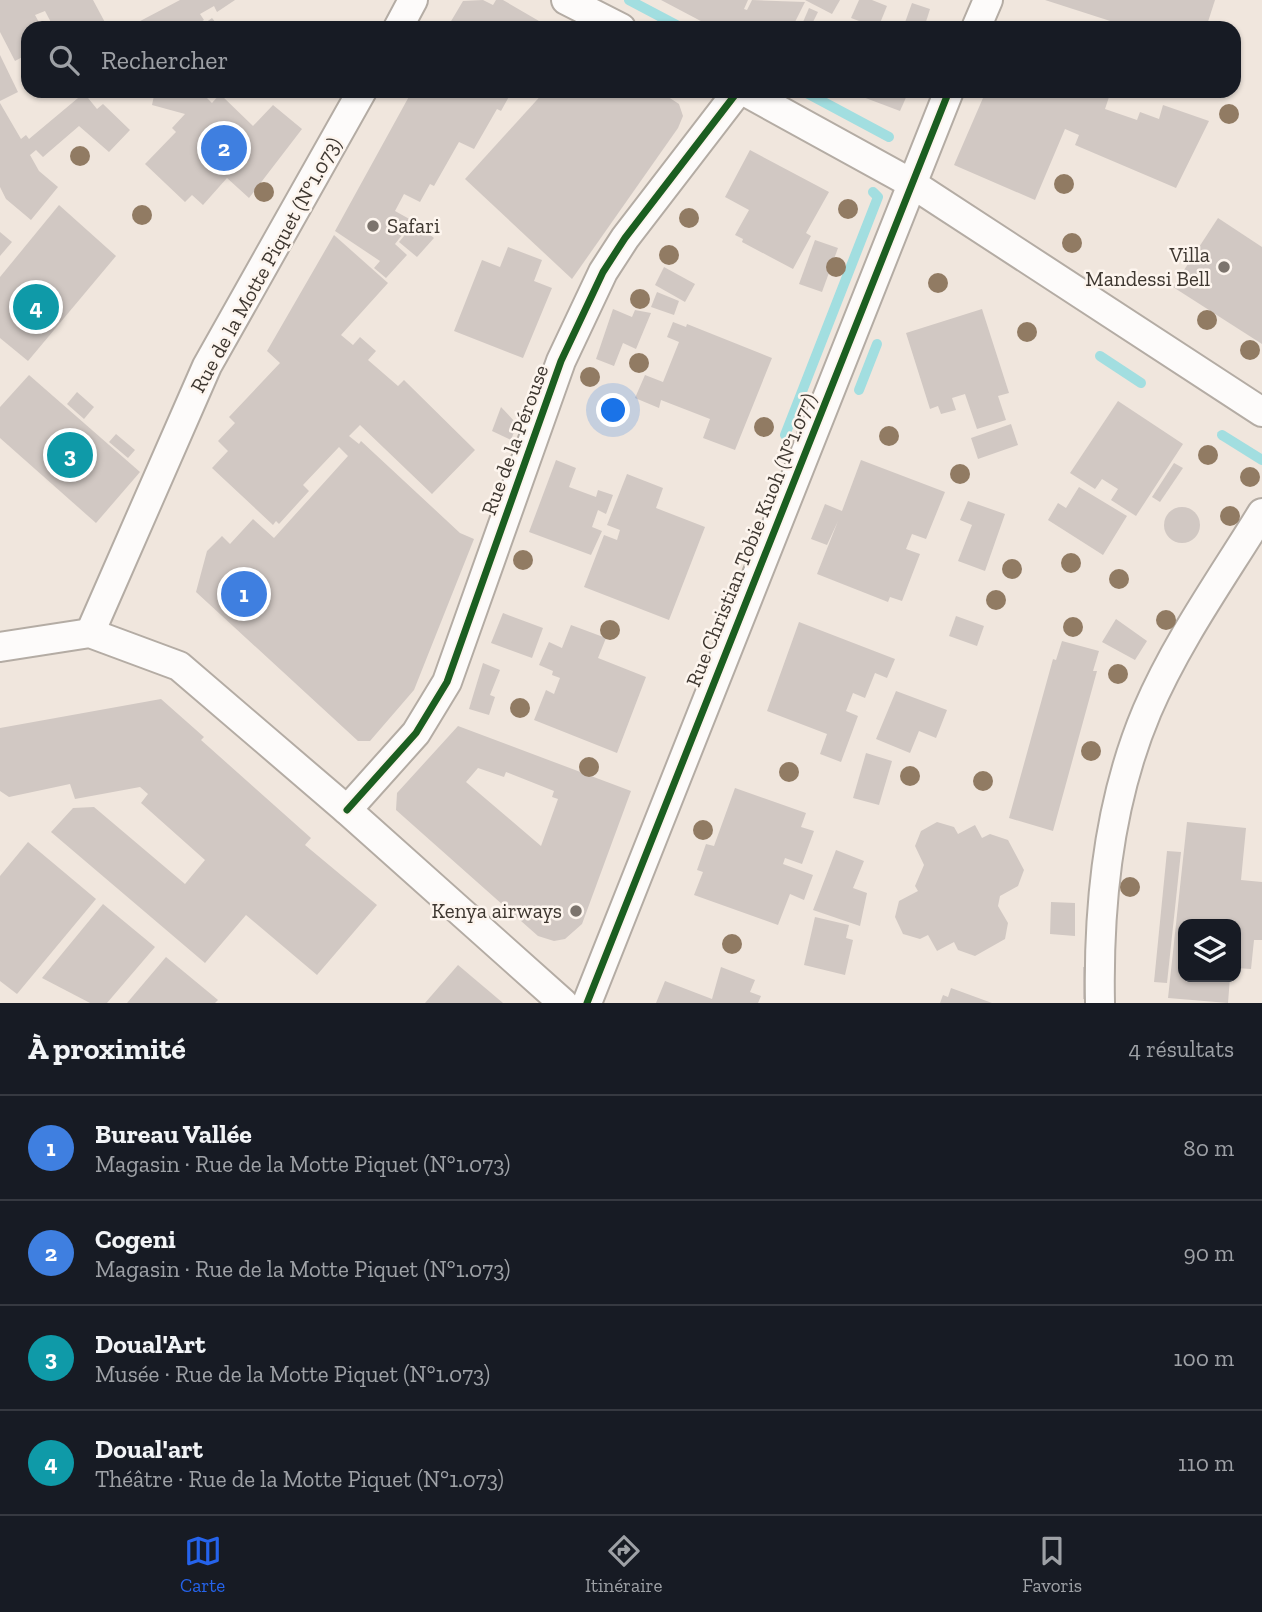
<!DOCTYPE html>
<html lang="fr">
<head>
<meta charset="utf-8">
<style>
  :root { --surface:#171b24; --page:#242831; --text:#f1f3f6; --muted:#9ea1a6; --line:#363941; --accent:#2563eb }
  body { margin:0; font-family:"Zilla Slab",serif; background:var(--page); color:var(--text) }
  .controls { position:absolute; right:21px; bottom:21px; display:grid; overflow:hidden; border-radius:14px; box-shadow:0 2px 5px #0004 }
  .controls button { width:63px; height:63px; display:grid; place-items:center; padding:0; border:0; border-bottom:2px solid var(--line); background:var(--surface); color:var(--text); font:35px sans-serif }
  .you { position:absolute; left:614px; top:411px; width:24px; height:24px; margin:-18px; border:5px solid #fff; border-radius:50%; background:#1a73e8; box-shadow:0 0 0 10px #1a73e833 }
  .badge { display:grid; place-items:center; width:46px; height:46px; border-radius:50%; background:var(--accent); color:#fff; font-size:23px; font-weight:700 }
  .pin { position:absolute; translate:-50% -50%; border:4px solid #fff; box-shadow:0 2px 7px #0006 }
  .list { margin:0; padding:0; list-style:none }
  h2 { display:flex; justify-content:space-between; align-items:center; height:91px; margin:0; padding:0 28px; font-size:30px }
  h2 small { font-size:23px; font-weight:400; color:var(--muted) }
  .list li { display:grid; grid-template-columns:46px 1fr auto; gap:21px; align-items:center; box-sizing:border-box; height:105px; padding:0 28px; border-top:2px solid var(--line) }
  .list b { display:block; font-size:26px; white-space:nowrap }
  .list p { margin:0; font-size:23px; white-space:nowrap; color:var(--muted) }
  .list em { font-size:23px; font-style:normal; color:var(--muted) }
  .icon { flex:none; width:38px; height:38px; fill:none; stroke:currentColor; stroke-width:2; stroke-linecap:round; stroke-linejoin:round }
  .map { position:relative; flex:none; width:1262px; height:1003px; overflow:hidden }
  .search { position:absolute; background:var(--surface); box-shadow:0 2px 5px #0004; left:21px; right:21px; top:21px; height:77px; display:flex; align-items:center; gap:18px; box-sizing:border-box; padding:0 24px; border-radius:21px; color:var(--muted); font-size:26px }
  .sheet { height:511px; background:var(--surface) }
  nav { display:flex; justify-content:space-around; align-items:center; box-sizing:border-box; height:98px; border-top:2px solid var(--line); background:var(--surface); font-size:19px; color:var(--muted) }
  nav a { display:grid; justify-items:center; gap:4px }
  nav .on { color:var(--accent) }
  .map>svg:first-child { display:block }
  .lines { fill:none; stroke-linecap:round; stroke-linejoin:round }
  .stream { stroke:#a2dee0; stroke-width:10 }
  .building { fill:#d1c8c3; fill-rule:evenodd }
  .minor-casing { stroke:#b4aca4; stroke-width:32 }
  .minor { stroke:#fdfbfa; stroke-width:28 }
  .cycleway-casing { stroke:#fdf5ee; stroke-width:11 }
  .cycleway { stroke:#1b5e20; stroke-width:7 }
  .tree { fill:#917b63 }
  .poi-dot { fill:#7c746d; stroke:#fdf5ee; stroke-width:2.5 }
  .labels { text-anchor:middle; stroke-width:5; stroke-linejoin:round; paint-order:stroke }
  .poi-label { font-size:21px; fill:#3e3730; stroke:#fdf5ee; text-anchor:end }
  .street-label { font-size:21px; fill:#3e3730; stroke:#fdf5ee }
</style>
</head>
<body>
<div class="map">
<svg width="1262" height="1003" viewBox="0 0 1262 1003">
  <rect width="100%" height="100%" fill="#f0e6dd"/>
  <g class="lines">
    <g class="stream">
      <polyline points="629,0 682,28"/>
      <polyline points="803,91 889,137"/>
      <polyline points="1100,356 1141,383"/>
      <polyline points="859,390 877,344"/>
      <polyline points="785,435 878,197 873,192"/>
      <polyline points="1222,435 1262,460"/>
    </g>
  </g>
  <g class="building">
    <polygon points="0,0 93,0 108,28 72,28 69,23 54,28 45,11 35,15 42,28 28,28 28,54 15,61 0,32"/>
    <polygon points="180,0 235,0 217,12 214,6 200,14 204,20 192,28 127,28"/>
    <polygon points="483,0 493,5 496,0 503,0 551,28 535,28 522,21 533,28 447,28 463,1"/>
    <polygon points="661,0 748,0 744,9 747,10 752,0 805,2 792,28 714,28"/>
    <polygon points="805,0 840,0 832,14"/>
    <polygon points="859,0 872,0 887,6 878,28 851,18"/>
    <polygon points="1045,0 1215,0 1206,28 1132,28"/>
    <polygon points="912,3 930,9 924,28 903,28"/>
    <polygon points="809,8 818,12 811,26 803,22"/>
    <polygon points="212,18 220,28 202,28 201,26"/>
    <polygon points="0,55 18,92 0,101"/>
    <polygon points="155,91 200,91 212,103 220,94 253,126 273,105 302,129 249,198 227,178 203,205 192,195 185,202 145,164 176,132 172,128 185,114 152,105"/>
    <polygon points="412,91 512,91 501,111 497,109 474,149 459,142 434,186 430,184 420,202 404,194 395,211 413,221 395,244 407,255 386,278 374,268 380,261 335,231"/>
    <polygon points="545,91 659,91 679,104 683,116 678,128 572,279 465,179"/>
    <polygon points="847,91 903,91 908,93 900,111"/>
    <polygon points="986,91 1075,91 1089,96 1091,91 1111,91 1105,109 1137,120 1140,112 1159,119 1163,105 1209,121 1176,188 1075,145 1079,135 1065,129 1035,200 954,165"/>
    <polygon points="84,93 97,109 103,104 130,130 109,152 79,126 43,157 36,150 30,155 39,171 58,187 31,220 6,199 0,187 0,103 21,139 26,135 29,139"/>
    <polygon points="750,150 829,192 806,233 811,236 793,269 742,242 743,239 735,235 749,210 725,197"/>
    <polygon points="59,205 116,256 28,361 0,338 0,277"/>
    <polygon points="1218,218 1262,247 1262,344 1173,287"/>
    <polygon points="415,223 434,238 417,257 399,242"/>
    <polygon points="0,232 12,242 0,256"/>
    <polygon points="334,235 388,283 341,335 353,345 360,337 376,351 368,360 398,386 404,380 475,450 432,494 360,425 349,436 359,444 361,441 460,533 474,539 414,690 370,741 358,741 196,592 207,551 222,536 230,544 253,519 274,538 348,456 339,447 303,485 309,491 279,524 276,521 273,525 212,468 228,451 218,441 235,423 229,417 280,363 267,351"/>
    <polygon points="815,240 838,248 822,292 799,284"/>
    <polygon points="508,247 542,260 534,281 552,288 523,358 454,331 482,260 500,267"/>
    <polygon points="664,267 695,284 685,302 655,285"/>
    <polygon points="657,292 679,301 674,315 651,307"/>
    <polygon points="613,309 632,317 635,310 651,313 636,349 623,343 614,366 596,359"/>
    <polygon points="982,309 1009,393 998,396 1006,420 977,429 965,394 952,398 956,410 941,414 938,406 930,409 906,333"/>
    <polygon points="673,322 686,327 687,324 772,358 735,450 703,438 710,419 661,400 659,408 635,398 645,375 663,382 679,342 667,337"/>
    <polygon points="29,375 140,472 96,523 0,438 0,407"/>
    <polygon points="77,392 94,407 84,419 67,404"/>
    <polygon points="1118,401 1183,444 1136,516 1111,500 1118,489 1102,479 1095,489 1070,473"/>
    <polygon points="501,407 517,424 511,440 492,431"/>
    <polygon points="1011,424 1018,445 978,459 971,438"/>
    <polygon points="116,434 135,450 128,458 109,442"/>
    <polygon points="556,460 576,468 569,487 596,497 598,490 613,495 606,514 598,510 592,527 602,531 591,555 529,532"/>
    <polygon points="861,460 945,492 926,539 912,534 906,549 920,554 902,601 890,597 888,602 817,574 838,521 827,545 811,539 825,504 842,511"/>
    <polygon points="1174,463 1183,468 1160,502 1152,497"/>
    <polygon points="627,474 663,488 656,508 705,527 669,620 584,587 604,535 617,540 620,530 607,525"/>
    <polygon points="1079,487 1127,516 1103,555 1048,520 1058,503 1066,508"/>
    <polygon points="968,501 1005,514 985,571 958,561 972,525 960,520"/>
    <circle cx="1182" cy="525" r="18"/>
    <polygon points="503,613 543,628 532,658 491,643"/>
    <polygon points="956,616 984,626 977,646 949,636"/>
    <polygon points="1116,619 1147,641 1135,660 1102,642"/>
    <polygon points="799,622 895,659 887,678 875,673 865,698 853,693 846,711 858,716 841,762 820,754 827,734 767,711"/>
    <polygon points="571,625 606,638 598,658 646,677 617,753 534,720 546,690 554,694 560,678 552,675 553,671 539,665 549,642 562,648"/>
    <polygon points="1062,641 1099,651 1093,671 1097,671 1053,831 1009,818 1053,659 1056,660"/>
    <polygon points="483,663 500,670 490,695 495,697 489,715 469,709"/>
    <polygon points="896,691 947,710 936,738 919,731 910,753 876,739"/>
    <polygon points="161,699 204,737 201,740 311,838 305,845 377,905 317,975 246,915 205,963 51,832 73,808 94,807 185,884 205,860 141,803 148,794 140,787 75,799 70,784 9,797 0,791 0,728"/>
    <path d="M458,726l173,65 -49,133 -17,15 -11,2 -16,-5 -142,-126 1,-17zM478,768l26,9 2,-5 48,19 -2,6 6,2 -17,47 -75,-64z"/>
    <polygon points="866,753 892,761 879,805 853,798"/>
    <polygon points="735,788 806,813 801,827 814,831 802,864 785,858 783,864 813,875 804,900 790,894 778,925 694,895 703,872 697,870 706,844 714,846"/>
    <polygon points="937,822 954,827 958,834 975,825 982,838 990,834 1008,840 1024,870 1018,886 1000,896 998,906 1008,923 1005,939 975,956 958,950 954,942 937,951 928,935 920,939 903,934 895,917 899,901 918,891 915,886 924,865 915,846 921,831"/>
    <polygon points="1187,822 1246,828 1241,880 1262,882 1262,940 1254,940 1251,969 1236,968 1236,924 1183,924 1183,977 1230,977 1228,1003 1168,998"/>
    <polygon points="28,842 96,899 17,994 0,981 0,876"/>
    <polygon points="836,850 864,861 853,888 867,893 860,926 813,910"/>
    <polygon points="1167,851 1181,852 1167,983 1154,982"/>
    <polygon points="1051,902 1075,903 1075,936 1050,934"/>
    <polygon points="103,904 155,947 107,1003 90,1003 42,978"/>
    <polygon points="815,917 849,925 846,938 853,940 845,975 804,965"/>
    <polygon points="166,957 218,1000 215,1003 127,1003"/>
    <polygon points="458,965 503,1003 425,1003"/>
    <polygon points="721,967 755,980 750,992 761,996 758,1003 656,1003 665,981 712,999"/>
    <polygon points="1083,967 1096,967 1096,1000 1083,999"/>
    <polygon points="951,988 992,1003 940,1003 943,995 948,997"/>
  </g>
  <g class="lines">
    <g class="minor-casing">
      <g id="minor">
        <polyline points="566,0 621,28"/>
        <polyline points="398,28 413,0"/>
        <polyline points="976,28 988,0"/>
        <polyline points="744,91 911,183 1262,412"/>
        <polyline points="90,633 207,366 362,91"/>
        <polyline points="0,647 90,633 179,666 347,810 563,1003"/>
        <polyline points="347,810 416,733 447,682 561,361 603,272 625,238 738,91"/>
        <polyline points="587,1003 949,91"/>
        <path d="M1100,1003c-2,-99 8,-200 47,-292 30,-70 75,-133 115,-198"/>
      </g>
    </g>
    <use href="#minor" class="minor"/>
    <g class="cycleway-casing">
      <g id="cycleway">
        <polyline points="347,810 416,733 447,682 561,361 603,272 625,238 738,91"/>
        <polyline points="587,1003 949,91"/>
      </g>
    </g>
    <use href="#cycleway" class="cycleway"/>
  </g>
  <g class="tree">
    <circle cx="1229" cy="114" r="10"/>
    <circle cx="80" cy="156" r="10"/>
    <circle cx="1064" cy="184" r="10"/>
    <circle cx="264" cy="192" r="10"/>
    <circle cx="848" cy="209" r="10"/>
    <circle cx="142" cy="215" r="10"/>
    <circle cx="689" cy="218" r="10"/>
    <circle cx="1072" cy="243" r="10"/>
    <circle cx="669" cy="255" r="10"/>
    <circle cx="836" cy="267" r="10"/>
    <circle cx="938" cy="283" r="10"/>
    <circle cx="640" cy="299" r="10"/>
    <circle cx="1207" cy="320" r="10"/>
    <circle cx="1027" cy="332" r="10"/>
    <circle cx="1250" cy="350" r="10"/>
    <circle cx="639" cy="363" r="10"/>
    <circle cx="590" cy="377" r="10"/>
    <circle cx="764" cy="427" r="10"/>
    <circle cx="889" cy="436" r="10"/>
    <circle cx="1208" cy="455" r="10"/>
    <circle cx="960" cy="474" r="10"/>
    <circle cx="1250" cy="477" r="10"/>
    <circle cx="1230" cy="516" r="10"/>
    <circle cx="523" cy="560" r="10"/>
    <circle cx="1071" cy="563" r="10"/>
    <circle cx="1012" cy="569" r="10"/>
    <circle cx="1119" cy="579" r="10"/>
    <circle cx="996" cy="600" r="10"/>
    <circle cx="1166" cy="620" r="10"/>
    <circle cx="1073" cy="627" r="10"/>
    <circle cx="610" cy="630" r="10"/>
    <circle cx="1118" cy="674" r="10"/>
    <circle cx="520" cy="708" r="10"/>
    <circle cx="1091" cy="751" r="10"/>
    <circle cx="589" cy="767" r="10"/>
    <circle cx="789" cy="772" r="10"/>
    <circle cx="910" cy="776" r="10"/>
    <circle cx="983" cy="781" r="10"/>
    <circle cx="703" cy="830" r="10"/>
    <circle cx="1130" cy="887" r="10"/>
    <circle cx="732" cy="944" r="10"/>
  </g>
  <g class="poi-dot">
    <circle cx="373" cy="226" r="7"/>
    <circle cx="1224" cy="267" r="7"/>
    <circle cx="576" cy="911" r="7"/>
  </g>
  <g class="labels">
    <g class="poi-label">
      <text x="387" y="233" text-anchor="start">Safari</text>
      <text x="1210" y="262">Villa<tspan x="1210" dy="24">Mandessi Bell</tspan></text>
      <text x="562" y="918">Kenya airways</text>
    </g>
    <g class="street-label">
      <text transform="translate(266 265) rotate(-61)" y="7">Rue de la Motte Piquet (N°1.073)</text>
      <text transform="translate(515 440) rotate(-70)" y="7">Rue de la Pérouse</text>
      <text transform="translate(751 540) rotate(-68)" y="7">Rue Christian Tobie Kuoh (N°1.077)</text>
    </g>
  </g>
</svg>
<div class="controls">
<button><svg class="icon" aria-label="layers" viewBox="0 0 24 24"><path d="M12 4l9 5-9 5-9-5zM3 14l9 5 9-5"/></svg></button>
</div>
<div class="you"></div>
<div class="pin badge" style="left:244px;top:594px;background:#3f7fe0">1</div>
<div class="pin badge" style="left:224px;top:148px;background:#3f7fe0">2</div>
<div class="pin badge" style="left:70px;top:455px;background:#0f9aa8">3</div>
<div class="pin badge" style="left:36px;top:307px;background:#0f9aa8">4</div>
<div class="search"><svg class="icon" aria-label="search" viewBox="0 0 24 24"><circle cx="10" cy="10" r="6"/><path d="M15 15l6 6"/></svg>Rechercher</div>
</div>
<section class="sheet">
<h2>À proximité<small>4 résultats</small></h2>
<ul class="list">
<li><span class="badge" style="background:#3f7fe0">1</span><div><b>Bureau Vallée</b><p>Magasin · Rue de la Motte Piquet (N°1.073)</p></div><em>80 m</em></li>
<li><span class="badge" style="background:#3f7fe0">2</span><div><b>Cogeni</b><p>Magasin · Rue de la Motte Piquet (N°1.073)</p></div><em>90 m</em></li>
<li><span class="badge" style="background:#0f9aa8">3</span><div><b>Doual'Art</b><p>Musée · Rue de la Motte Piquet (N°1.073)</p></div><em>100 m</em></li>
<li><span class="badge" style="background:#0f9aa8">4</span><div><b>Doual'art</b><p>Théâtre · Rue de la Motte Piquet (N°1.073)</p></div><em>110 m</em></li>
</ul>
</section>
<nav>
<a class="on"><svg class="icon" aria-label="map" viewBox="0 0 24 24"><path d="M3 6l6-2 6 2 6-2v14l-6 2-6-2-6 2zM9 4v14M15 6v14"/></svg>Carte</a>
<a><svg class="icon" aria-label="directions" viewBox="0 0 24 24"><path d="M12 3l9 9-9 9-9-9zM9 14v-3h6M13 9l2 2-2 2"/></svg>Itinéraire</a>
<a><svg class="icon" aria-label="saved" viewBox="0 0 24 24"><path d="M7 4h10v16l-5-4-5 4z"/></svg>Favoris</a>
</nav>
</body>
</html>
